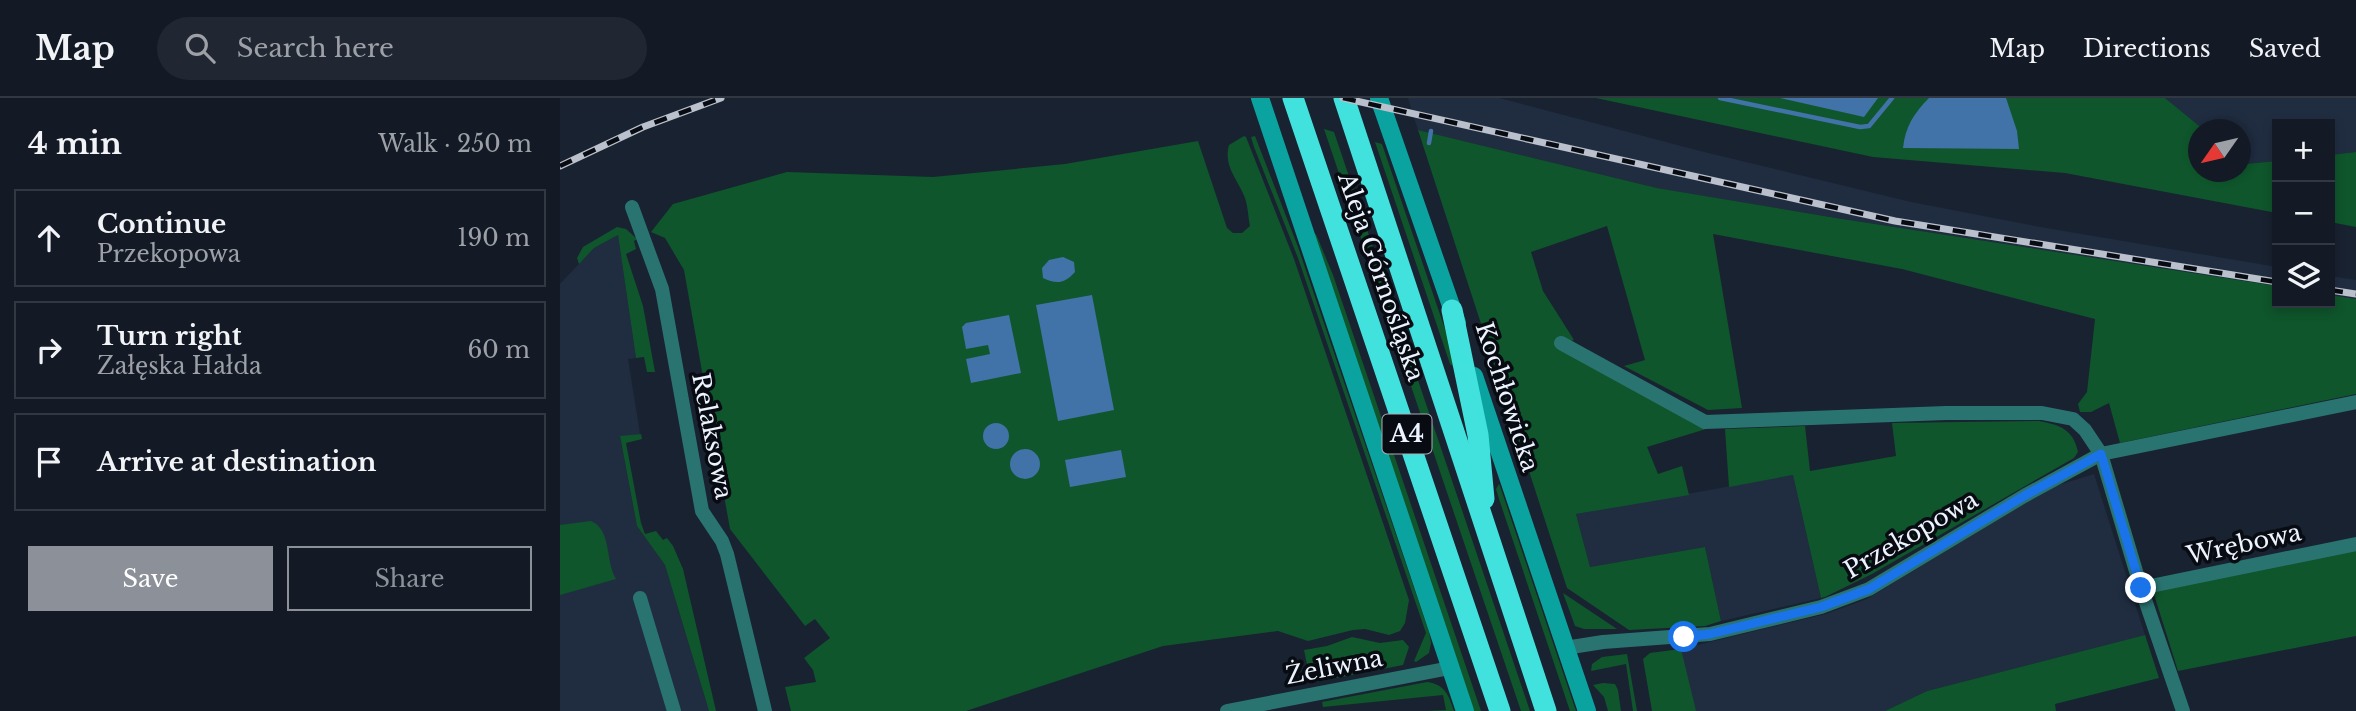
<!DOCTYPE html>
<html lang="en">
<head>
<meta charset="utf-8">
<style>
  :root { --surface:#131a25; --page:#202732; --text:#f1f3f6; --muted:#9da1a7; --line:#323842; --accent:#8c9099 }
  body { margin:0; font-family:"Libre Baskerville",serif; background:var(--page); color:var(--text) }
  .controls { position:absolute; right:21px; top:21px; display:grid; overflow:hidden; border-radius:0px; box-shadow:0 4px 10px #0003 }
  .controls button { width:63px; height:63px; display:grid; place-items:center; padding:0; border:0; border-bottom:2px solid var(--line); background:var(--surface); color:var(--text); font:35px sans-serif }
  .compass { position:absolute; left:1628px; top:21px; width:63px; height:63px; border-radius:50%; background:var(--surface); box-shadow:0 4px 10px #0003; rotate:236deg }
  .stop { position:absolute; width:21px; height:21px; margin:-16px; border:5px solid #1a73e8; border-radius:50%; background:#fff }
  .stop.end { background:#1a73e8; border-color:#fff; box-shadow:0 2px 7px #0008 }
  .list { margin:0; padding:0; list-style:none }
  h2 { display:flex; justify-content:space-between; align-items:center; height:91px; margin:0; padding:0 28px; font-size:30px }
  h2 small { font-size:23px; font-weight:400; color:var(--muted) }
  .list li { display:grid; grid-template-columns:46px 1fr auto; gap:21px; align-items:center; box-sizing:border-box; height:98px; margin:0 14px 14px; padding:0 14px; border:2px solid var(--line); border-radius:0px }
  .list b { display:block; font-size:26px; white-space:nowrap }
  .list p { margin:0; font-size:23px; white-space:nowrap; color:var(--muted) }
  .list em { font-size:23px; font-style:normal; color:var(--muted) }
  .actions { display:flex; gap:14px; padding:21px 28px }
  .actions a { flex:1; padding:16px 0; border:2px solid var(--accent); border-radius:0px; text-align:center; font-size:24px; color:var(--accent) }
  .actions .main { background:var(--accent); color:#fff }
  .icon { flex:none; width:38px; height:38px; fill:none; stroke:currentColor; stroke-width:2; stroke-linecap:round; stroke-linejoin:round }
  .map { position:relative; flex:none; width:1796px; height:613px; overflow:hidden }
  header { display:flex; align-items:center; gap:42px; box-sizing:border-box; height:98px; padding:0 35px; background:var(--surface); border-bottom:2px solid var(--line) }
  header strong { font-size:33px }
  nav { display:flex; gap:38px; margin-inline-start:auto; font-size:24px }
  .search { width:490px; height:63px; background:var(--page); display:flex; align-items:center; gap:18px; box-sizing:border-box; padding:0 24px; border-radius:38px; color:var(--muted); font-size:26px }
  main { display:flex }
  aside { flex:1; background:var(--surface) }
  .map>svg:first-child { display:block }
  .built { fill:#202d41 }
  .green { fill:#0f562c }
  .water { fill:#4172a8 }
  .lines { fill:none; stroke-linecap:round; stroke-linejoin:round }
  .stream { stroke:#4172a8; stroke-width:4.5 }
  .street { stroke:#297471; stroke-width:14 }
  .secondary { stroke:#0aa39f; stroke-width:18 }
  .highway { stroke:#41e2dd; stroke-width:21 }
  .rail-casing { stroke:#bac0cc; stroke-width:7 }
  .rail { stroke:#080c12; stroke-width:4.5; stroke-dasharray:13; stroke-linecap:butt }
  .route { stroke:#1a73e8; stroke-width:9 }
  .labels { text-anchor:middle; stroke-width:7; stroke-linejoin:round; paint-order:stroke }
  .shield { fill:#080c12; stroke:#a9aeb8; stroke-width:2 }
  .shield-label { font-size:23px; font-weight:bold; fill:#eef4ff }
  .street-label { font-size:24px; fill:#eef4ff; stroke:#080c12 }
</style>
</head>
<body>
<header>
<strong>Map</strong>
<div class="search"><svg class="icon" aria-label="search" viewBox="0 0 24 24"><circle cx="10" cy="10" r="6"/><path d="M15 15l6 6"/></svg>Search here</div>
<nav><a>Map</a><a>Directions</a><a>Saved</a></nav>
</header>
<main>
<aside>
<h2>4 min<small>Walk · 250 m</small></h2>
<ul class="list">
<li><svg class="icon" aria-label="ahead" viewBox="0 0 24 24"><path d="M12 20V5M6 11l6-6 6 6"/></svg><div><b>Continue</b><p>Przekopowa</p></div><em>190 m</em></li>
<li><svg class="icon" aria-label="right" viewBox="0 0 24 24"><path d="M7 20v-9h11M14 6l5 5-5 5"/></svg><div><b>Turn right</b><p>Załęska Hałda</p></div><em>60 m</em></li>
<li><svg class="icon" aria-label="arrive" viewBox="0 0 24 24"><path d="M6 21V4h12l-3 4 3 4H6"/></svg><div><b>Arrive at destination</b></div></li>
</ul>
<div class="actions"><a class="main">Save</a><a>Share</a></div>
</aside>
<div class="map">
<svg width="1796" height="613" viewBox="0 0 1796 613">
  <rect width="100%" height="100%" fill="#192231"/>
  <g class="built">
    <polygon points="848,0 939,0 1140,53 1351,104 1480,129 1717,169 1717,188 1276,120 1097,90 858,32"/>
    <polygon points="1605,0 1796,0 1796,54 1770,57 1770,26 1717,26 1717,63 1685,66 1681,63 1680,32 1643,31"/>
    <polygon points="58,137 76,260 68,261 80,336 60,339 77,428 105,467 149,613 0,613 0,186 34,150"/>
    <polygon points="1770,178 1796,182 1796,201 1770,197"/>
    <polygon points="1534,376 1585,537 1367,593 1325,613 1101,613 1090,555 1121,551 1266,516 1307,501 1492,389"/>
    <polygon points="1233,377 1261,500 1161,523 1145,449 1030,469 1016,416"/>
  </g>
  <g class="green">
    <polygon points="1036,0 1605,0 1643,31 1638,32 1638,74 1680,74 1681,63 1685,66 1717,63 1717,115 1505,75 1313,59"/>
    <polygon points="764,31 774,34 970,613 961,613"/>
    <polygon points="858,32 1097,90 1276,120 1717,188 1717,205 1770,205 1770,197 1796,201 1796,296 1560,345 1549,305 1531,314 1520,314 1518,306 1527,294 1535,221 1342,171 1153,136 1182,310 1148,312 1064,268 1085,262 1047,128 971,154 983,193 1014,242 1010,243 1146,331 1087,349 1098,376 1122,368 1129,397 1016,416 1030,469 1145,449 1161,523 1145,528 1069,532 1007,490"/>
    <path d="M684,38l2,1 48,122 115,341 -4,23 -5,8 -11,4 -24,-6 -12,1 -45,11 -30,-10 -115,15 -197,65h-175l-6,-24 31,-5 -3,-12 -9,-12 26,-20 -15,-19 -10,7 -75,-97 -46,-259 -19,-32 -14,-6 22,-28 114,-32 146,5 132,-13 133,-23 29,87 6,5h9l8,-7c-2,-10 -2,-19 -5,-28 -7,-19 -22,-31 -16,-53z"/>
    <polygon points="695,38 738,149 869,534 871,545 869,555 856,564 854,563 866,535 738,160 694,49 691,39"/>
    <polygon points="815,44 822,46 888,240 893,268 890,266"/>
    <polygon points="1796,54 1796,129 1770,124 1770,57"/>
    <polygon points="57,129 66,131 77,141 74,143 76,151 66,156 83,208 95,274 87,274 84,259 76,260 58,137 34,150 19,166 17,160 23,149"/>
    <polygon points="756,136 773,177 921,613 914,613 753,137"/>
    <path d="M1479,323c21,4 34,8 39,31l-4,6 -202,116 -47,23 -4,1 -28,-123 -64,12 -4,-58 80,-3 5,45 86,-15 -4,-33z"/>
    <polygon points="81,336 82,341 66,345 81,425 85,436 96,433 103,442 107,440 113,448 123,471 156,613 149,613 105,467 77,428 60,338"/>
    <polygon points="939,386 940,388 1016,613 1010,613 939,401 936,391"/>
    <path d="M31,423c21,9 14,40 25,58l-56,16v-70z"/>
    <polygon points="1796,448 1796,538 1618,573 1592,490"/>
    <polygon points="1003,495 1057,531 1024,531 1015,528"/>
    <polygon points="1585,537 1599,580 1495,606 1496,613 1325,613 1367,593"/>
    <polygon points="792,539 820,545 843,542 849,549 843,567 751,585 744,552 767,548"/>
    <polygon points="1121,551 1136,613 1092,613 1083,561 1090,555"/>
    <polygon points="1067,556 1077,613 1073,613 1066,566 1031,573 1032,566 1042,559"/>
    <path d="M867,584c18,2 22,14 27,29h-28l20,-1 -3,-15 -120,12 -1,-5z"/>
    <polygon points="1043,585 1055,586 1058,592 1061,613 1048,613 1044,599 1033,587"/>
  </g>
  <g class="water">
    <polygon points="1220,0 1318,0 1304,19"/>
    <path d="M1369,0h77l11,33 2,18 -116,-1c2,-21 11,-35 26,-50z"/>
    <path d="M503,159l11,5 1,10c-10,11 -18,13 -32,6l-1,-10 7,-8z"/>
    <polygon points="532,197 554,312 498,323 476,207"/>
    <polygon points="449,217 461,275 411,285 406,261 430,256 428,247 406,251 402,229 406,225"/>
    <circle cx="436" cy="338" r="13"/>
    <circle cx="465" cy="366" r="15"/>
    <polygon points="561,352 566,379 510,389 505,362"/>
  </g>
  <g class="lines">
    <g class="stream">
      <polyline points="1160,0 1300,29 1309,28 1332,0"/>
      <polyline points="869,45 871,33"/>
    </g>
    <g class="street">
      <polyline points="72,109 102,191 142,413 162,443 167,456 205,613"/>
      <polyline points="1001,245 1145,324 1386,315 1482,315 1513,321 1525,332 1541,356 1581,490 1623,613"/>
      <polyline points="1581,490 1796,446"/>
      <polyline points="80,500 114,613"/>
      <polyline points="1005,550 1043,544 1150,536 1261,509 1309,491 1464,398 1541,356 1796,304"/>
      <polyline points="667,613 890,570"/>
    </g>
    <g class="secondary">
      <polyline points="700,0 905,613"/>
      <polyline points="819,0 897,225"/>
      <polyline points="914,278 1027,613"/>
    </g>
    <g class="highway">
      <polyline points="733,0 940,613"/>
      <polyline points="784,0 986,613"/>
      <polyline points="892,212 918,337 924,401"/>
    </g>
    <g class="rail-casing">
      <g id="rail">
        <polyline points="783,0 1335,123 1717,184"/>
        <polyline points="0,68 83,29 161,0"/>
        <polyline points="1770,192 1796,196"/>
      </g>
    </g>
    <use href="#rail" class="rail"/>
  </g>
  <g class="lines">
    <polyline class="route" points="1124,539 1150,536 1261,509 1309,491 1464,398 1541,356 1581,490"/>
  </g>
  <g class="labels">
    <rect class="shield" x="822.5" y="316.5" width="49" height="39" rx="5"/>
    <g class="shield-label">
      <text x="847" y="344">A4</text>
    </g>
    <g class="street-label">
      <text transform="translate(821 179) rotate(71)" y="8">Aleja Górnośląska</text>
      <text transform="translate(947 299) rotate(72)" y="8">Kochłowicka</text>
      <text transform="translate(152 338) rotate(79)" y="8">Relaksowa</text>
      <text transform="translate(1351 437) rotate(-30)" y="8">Przekopowa</text>
      <text transform="translate(1684 446) rotate(-12)" y="8">Wrębowa</text>
      <text transform="translate(774 569) rotate(-11)" y="8">Żeliwna</text>
    </g>
  </g>
</svg>
<div class="controls">
<button>+</button>
<button>−</button>
<button><svg class="icon" aria-label="layers" viewBox="0 0 24 24"><path d="M12 4l9 5-9 5-9-5zM3 14l9 5 9-5"/></svg></button>
</div>
<svg class="compass" viewBox="-18 -18 36 36"><path d="M0-13l5 13h-10z" fill="#e53935"/><path d="M0 13l5-13h-10z" fill="#9da1a7"/></svg>
<div class="stop" style="left:1124px;top:539px"></div>
<div class="stop end" style="left:1581px;top:490px"></div>
</div>
</main>
</body>
</html>
